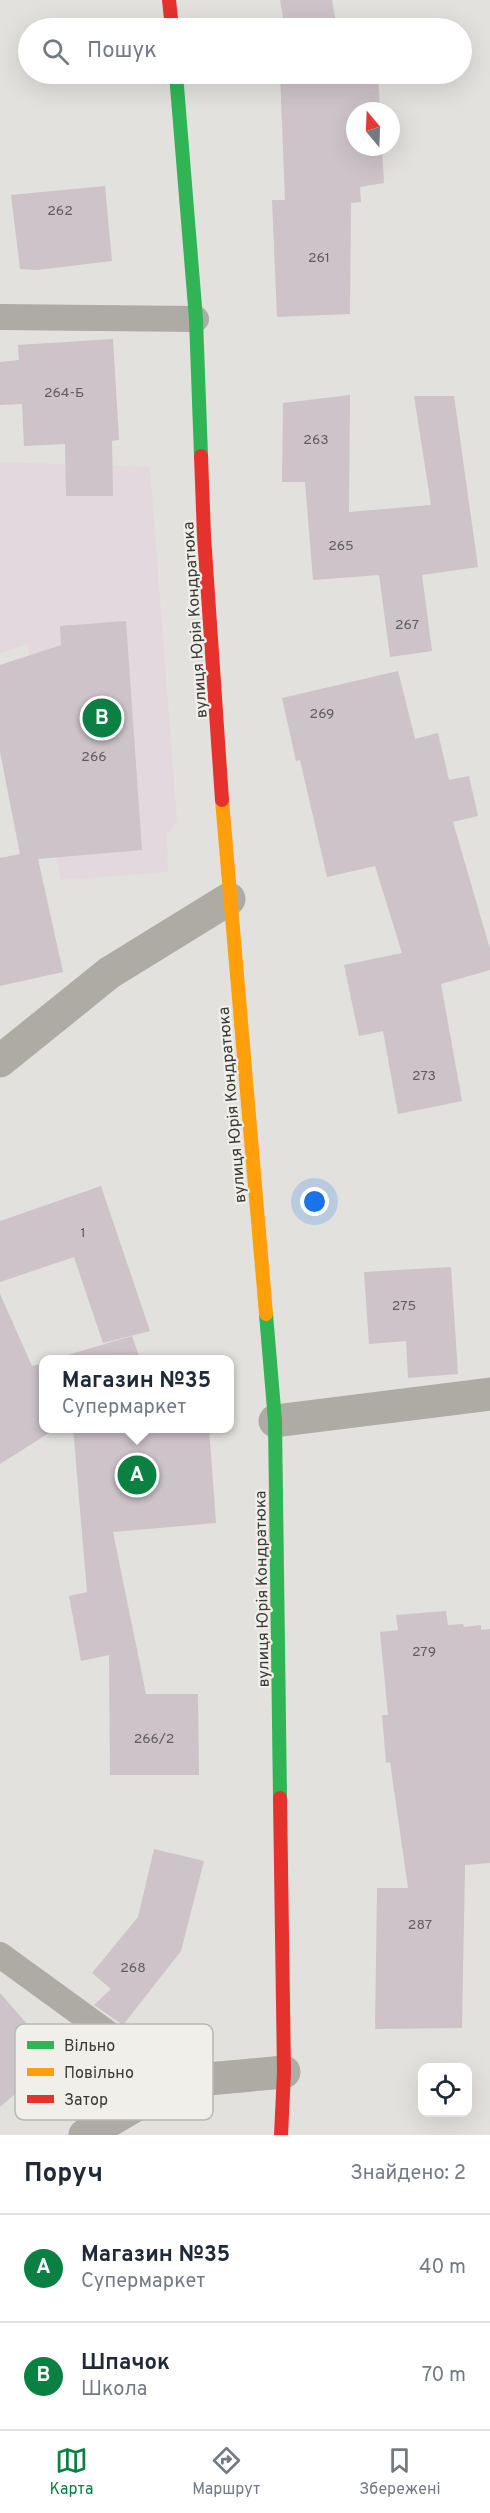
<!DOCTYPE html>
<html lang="uk">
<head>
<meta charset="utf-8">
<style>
  :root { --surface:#fff; --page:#f2f2f3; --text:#1f2937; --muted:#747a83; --line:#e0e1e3; --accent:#0b8043 }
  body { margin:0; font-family:Overpass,sans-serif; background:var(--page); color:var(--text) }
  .controls { position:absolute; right:18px; bottom:18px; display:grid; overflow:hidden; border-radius:12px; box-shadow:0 6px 24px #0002 }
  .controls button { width:54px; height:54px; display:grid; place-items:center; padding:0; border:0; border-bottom:2px solid var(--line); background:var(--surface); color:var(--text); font:30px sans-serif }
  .compass { position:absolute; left:346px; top:102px; width:54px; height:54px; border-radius:50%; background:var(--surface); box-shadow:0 6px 24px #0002; rotate:341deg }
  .you { position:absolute; left:315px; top:1202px; width:21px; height:21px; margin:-15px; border:4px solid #fff; border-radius:50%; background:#1a73e8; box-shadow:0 0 0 9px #1a73e833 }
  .badge { display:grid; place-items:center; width:39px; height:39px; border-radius:50%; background:var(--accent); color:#fff; font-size:20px; font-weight:700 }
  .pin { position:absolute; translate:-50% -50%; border:3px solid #fff; box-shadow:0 2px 6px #0006 }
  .popup { position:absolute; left:39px; top:1355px; width:195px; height:78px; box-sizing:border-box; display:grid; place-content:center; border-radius:12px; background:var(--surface); filter:drop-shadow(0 2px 4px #0005); font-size:20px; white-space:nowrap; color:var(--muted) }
  .popup b { font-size:22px; color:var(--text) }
  .popup::after { content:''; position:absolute; left:50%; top:100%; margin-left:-12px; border:12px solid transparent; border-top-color:var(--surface) }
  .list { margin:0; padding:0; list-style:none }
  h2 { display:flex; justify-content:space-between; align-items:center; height:78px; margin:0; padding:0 24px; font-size:26px }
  h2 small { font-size:20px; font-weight:400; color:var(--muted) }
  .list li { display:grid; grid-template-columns:39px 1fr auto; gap:18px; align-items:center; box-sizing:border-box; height:108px; padding:0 24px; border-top:2px solid var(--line) }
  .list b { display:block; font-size:22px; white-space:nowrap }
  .list p { margin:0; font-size:20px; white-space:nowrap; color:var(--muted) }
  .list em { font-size:20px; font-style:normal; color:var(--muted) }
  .icon { flex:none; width:33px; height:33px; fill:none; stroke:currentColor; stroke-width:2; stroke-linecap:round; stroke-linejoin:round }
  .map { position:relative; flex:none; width:490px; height:2135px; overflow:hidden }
  .search { position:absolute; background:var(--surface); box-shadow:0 6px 24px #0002; left:18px; right:18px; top:18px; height:66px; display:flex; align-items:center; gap:15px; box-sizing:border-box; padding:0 21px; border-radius:33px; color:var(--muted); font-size:22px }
  .sheet { height:294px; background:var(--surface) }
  nav { display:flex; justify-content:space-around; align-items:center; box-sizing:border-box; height:84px; border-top:2px solid var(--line); background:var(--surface); font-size:16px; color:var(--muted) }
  nav a { display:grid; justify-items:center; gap:3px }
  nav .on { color:var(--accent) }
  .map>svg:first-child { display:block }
  .education { fill:#e4d8df }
  .building { fill:#cdc3c9 }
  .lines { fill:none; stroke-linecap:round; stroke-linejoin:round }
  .lane { stroke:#adaba3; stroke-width:26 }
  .street { stroke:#adaba3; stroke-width:33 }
  .fast { stroke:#30b455; stroke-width:14 }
  .slow { stroke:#ff9f0a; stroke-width:14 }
  .jam { stroke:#e5322d; stroke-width:14 }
  .labels { text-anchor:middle; stroke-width:4.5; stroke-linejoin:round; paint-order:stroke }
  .number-label { font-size:14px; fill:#5f5c5c }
  .street-label { font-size:16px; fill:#3a3937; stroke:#f1efe9 }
  .key { fill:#f1efe9; stroke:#bab8b4; stroke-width:1.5 }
  .key-label { font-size:16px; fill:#3a3937 }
</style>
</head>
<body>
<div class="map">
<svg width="490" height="2135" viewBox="0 0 490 2135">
  <rect width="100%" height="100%" fill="#e2e1de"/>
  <polygon class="education" points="0,462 150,467 177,820 167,835 168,872 61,880 41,782 28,644 0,653"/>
  <g class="building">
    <polygon points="280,0 332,0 337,28 285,28"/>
    <polygon points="280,74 378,74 380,111 355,111 355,147 382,147 384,183 360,187 361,202 351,203 350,314 277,317 272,200 285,200"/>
    <polygon points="105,186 112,261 37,270 20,269 11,195"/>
    <polygon points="113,339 119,440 112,441 113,496 66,496 65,444 24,446 22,404 0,405 0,362 19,360 18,345"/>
    <polygon points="350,395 349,512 431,505 414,396 454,396 478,567 422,575 432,651 390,657 379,575 313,580 305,482 282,482 283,403"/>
    <polygon points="126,621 142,850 38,859 63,972 0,986 0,858 20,854 0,752 0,665 61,645 60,626"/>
    <polygon points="398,671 415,739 438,733 449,780 469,776 478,816 453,822 490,949 490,970 441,984 462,1101 398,1114 383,1031 359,1036 344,965 402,953 375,866 327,877 300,760 296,761 282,698"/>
    <polygon points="101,1186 150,1331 103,1343 74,1257 0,1282 0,1221"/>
    <polygon points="451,1267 458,1374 408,1378 406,1341 369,1344 364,1272"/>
    <polygon points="0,1294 32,1366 44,1363 44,1428 57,1428 0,1464"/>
    <polygon points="132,1336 140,1359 54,1359"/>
    <polygon points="73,1428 209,1428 216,1523 113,1532 146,1694 198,1694 199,1775 110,1775 109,1655 81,1661 69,1596 87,1592"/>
    <polygon points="446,1611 448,1625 463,1624 464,1627 481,1625 481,1630 490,1629 490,1863 465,1865 462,2028 375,2029 377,1888 408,1888 390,1762 386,1763 382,1715 388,1715 380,1632 398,1630 396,1615"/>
    <polygon points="154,1849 204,1861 181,1951 123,2025 94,2005 111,1989 92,1973 138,1917"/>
    <polygon points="0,1993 47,2047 71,2025 104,2049 98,2056 104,2061 55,2103 34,2078 0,2107"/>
  </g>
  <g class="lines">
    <g class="lane">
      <polyline points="0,317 196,319"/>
      <polyline points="0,1955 175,2082"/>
    </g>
    <g class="street">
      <polyline points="0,1061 109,973 229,899"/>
      <polyline points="275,1421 490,1394"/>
      <polyline points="85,2135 175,2082 284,2072"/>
    </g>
    <g class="fast">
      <polyline points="176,74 196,319 201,456"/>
      <polyline points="266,1314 275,1421 280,1798"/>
    </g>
    <polyline class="slow" points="222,800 266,1314"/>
    <g class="jam">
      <polyline points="169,0 172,28"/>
      <polyline points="201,456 204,536 222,800"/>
      <polyline points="280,1798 284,2072 281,2135"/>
    </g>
  </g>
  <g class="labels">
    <g class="number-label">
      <text x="60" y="215">262</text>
      <text x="319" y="262">261</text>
      <text x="64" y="397">264-Б</text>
      <text x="316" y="444">263</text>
      <text x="341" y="550">265</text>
      <text x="407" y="629">267</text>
      <text x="322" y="718">269</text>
      <text x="94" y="761">266</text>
      <text x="424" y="1080">273</text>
      <text x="83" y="1237">1</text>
      <text x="404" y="1310">275</text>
      <text x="424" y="1656">279</text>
      <text x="154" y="1743">266/2</text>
      <text x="420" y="1929">287</text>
      <text x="133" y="1972">268</text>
    </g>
    <g class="street-label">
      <text transform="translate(194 620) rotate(-94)" y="6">вулиця Юрія Кондратюка</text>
      <text transform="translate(231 1105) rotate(-95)" y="6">вулиця Юрія Кондратюка</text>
      <text transform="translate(261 1589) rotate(-91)" y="6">вулиця Юрія Кондратюка</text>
    </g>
  </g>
  <rect x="15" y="2024" width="198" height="96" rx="9" class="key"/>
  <rect x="27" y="2041" width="27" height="8" fill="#30b455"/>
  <rect x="27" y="2068" width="27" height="8" fill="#ff9f0a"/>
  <rect x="27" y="2095" width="27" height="8" fill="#e5322d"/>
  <g class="key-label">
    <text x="64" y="2051">Вільно</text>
    <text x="64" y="2078">Повільно</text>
    <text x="64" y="2105">Затор</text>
  </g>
</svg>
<div class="controls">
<button><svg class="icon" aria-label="locate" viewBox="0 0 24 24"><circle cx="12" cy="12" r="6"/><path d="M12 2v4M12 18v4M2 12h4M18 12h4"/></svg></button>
</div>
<svg class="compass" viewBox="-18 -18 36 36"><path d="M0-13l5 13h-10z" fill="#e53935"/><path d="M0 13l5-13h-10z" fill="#747a83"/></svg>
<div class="you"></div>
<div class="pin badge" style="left:137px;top:1475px">A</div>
<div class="popup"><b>Магазин №35</b>Супермаркет</div>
<div class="pin badge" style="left:102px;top:718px">B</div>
<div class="search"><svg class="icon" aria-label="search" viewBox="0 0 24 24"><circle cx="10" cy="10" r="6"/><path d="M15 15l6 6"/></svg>Пошук</div>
</div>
<section class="sheet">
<h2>Поруч<small>Знайдено: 2</small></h2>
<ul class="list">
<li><span class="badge">A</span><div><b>Магазин №35</b><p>Супермаркет</p></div><em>40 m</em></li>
<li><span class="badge">B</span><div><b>Шпачок</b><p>Школа</p></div><em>70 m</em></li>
</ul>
</section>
<nav>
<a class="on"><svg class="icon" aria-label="map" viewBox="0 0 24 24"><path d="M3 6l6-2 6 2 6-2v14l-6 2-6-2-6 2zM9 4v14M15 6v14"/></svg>Карта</a>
<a><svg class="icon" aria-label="directions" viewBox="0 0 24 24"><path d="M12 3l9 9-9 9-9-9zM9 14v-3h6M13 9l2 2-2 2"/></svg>Маршрут</a>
<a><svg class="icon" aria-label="saved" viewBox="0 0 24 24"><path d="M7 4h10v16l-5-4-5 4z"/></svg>Збережені</a>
</nav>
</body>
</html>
